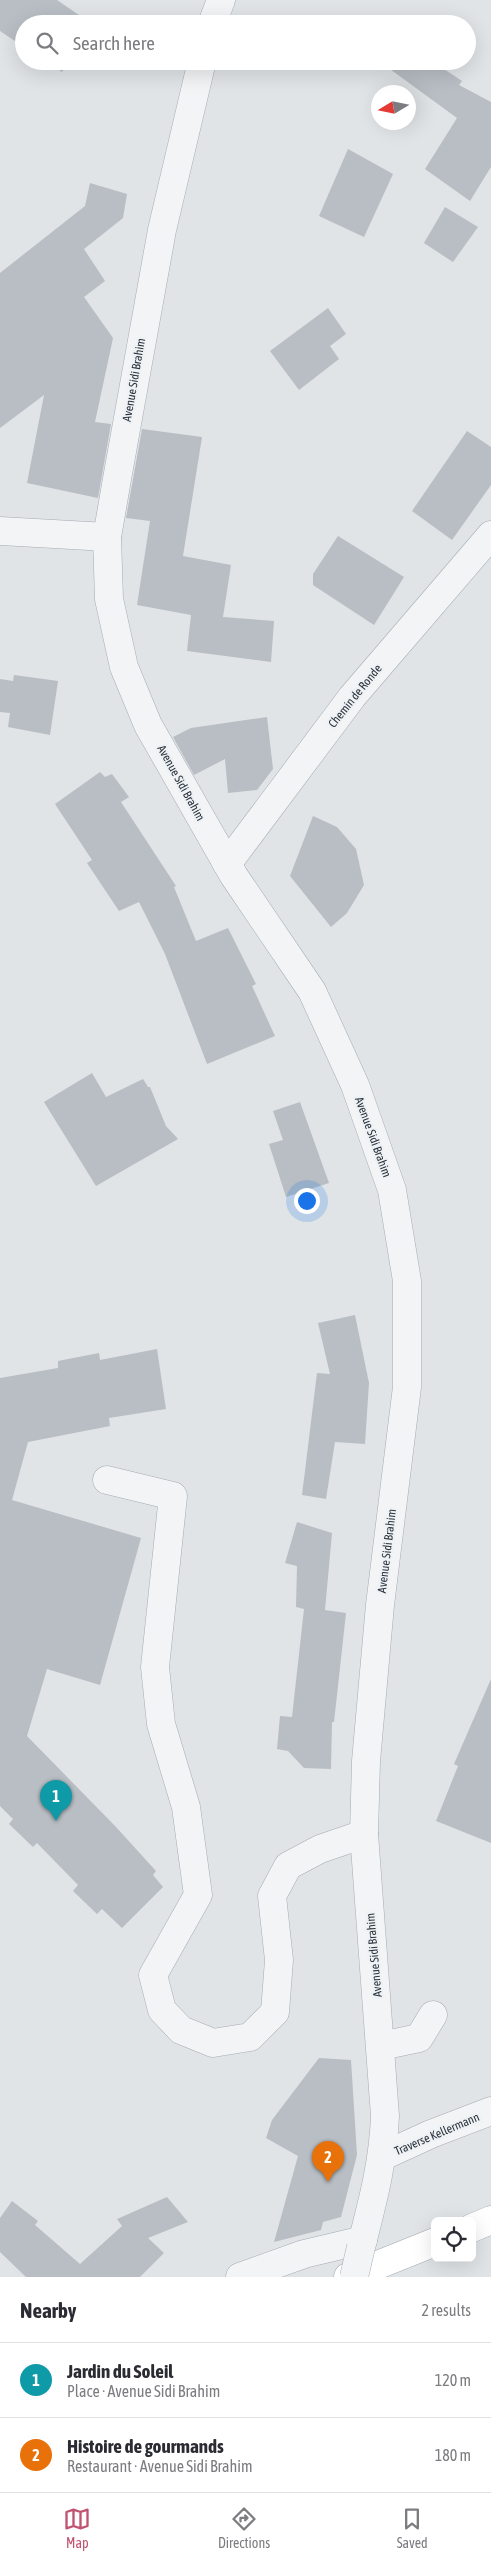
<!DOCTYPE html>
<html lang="en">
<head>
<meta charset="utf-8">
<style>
  :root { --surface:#fff; --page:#f7f7f7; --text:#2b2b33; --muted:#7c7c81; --line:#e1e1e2; --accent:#bf5370 }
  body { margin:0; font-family:"Asap Condensed",sans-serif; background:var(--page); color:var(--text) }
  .controls { position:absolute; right:15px; bottom:15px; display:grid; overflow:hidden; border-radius:8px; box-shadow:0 5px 20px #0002 }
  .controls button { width:45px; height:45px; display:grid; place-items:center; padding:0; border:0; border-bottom:1px solid var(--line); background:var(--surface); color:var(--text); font:25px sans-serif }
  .compass { position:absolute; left:371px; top:85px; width:45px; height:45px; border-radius:50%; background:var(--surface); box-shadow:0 5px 20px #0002; rotate:260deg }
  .you { position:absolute; left:306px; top:1200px; width:18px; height:18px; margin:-12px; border:4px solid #fff; border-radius:50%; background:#1a73e8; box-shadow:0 0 0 8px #1a73e833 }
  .badge { display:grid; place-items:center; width:32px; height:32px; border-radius:50%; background:var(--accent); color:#fff; font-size:16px; font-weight:700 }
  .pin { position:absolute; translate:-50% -41px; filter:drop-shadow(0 1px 2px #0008) }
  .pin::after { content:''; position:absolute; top:26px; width:18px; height:15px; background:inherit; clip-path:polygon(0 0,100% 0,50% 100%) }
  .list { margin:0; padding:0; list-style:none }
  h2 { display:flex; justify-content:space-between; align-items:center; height:65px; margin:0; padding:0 20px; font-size:21px }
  h2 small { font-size:16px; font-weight:400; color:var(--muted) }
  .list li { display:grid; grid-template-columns:32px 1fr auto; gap:15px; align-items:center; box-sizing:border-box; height:75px; padding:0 20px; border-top:1px solid var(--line) }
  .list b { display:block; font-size:19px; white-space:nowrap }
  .list p { margin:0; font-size:16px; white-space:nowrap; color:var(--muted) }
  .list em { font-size:16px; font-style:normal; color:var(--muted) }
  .icon { flex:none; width:28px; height:28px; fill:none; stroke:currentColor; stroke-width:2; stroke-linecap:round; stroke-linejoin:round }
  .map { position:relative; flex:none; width:491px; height:2277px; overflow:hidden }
  .search { position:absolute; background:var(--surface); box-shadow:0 5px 20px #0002; left:15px; right:15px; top:15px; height:55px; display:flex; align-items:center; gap:12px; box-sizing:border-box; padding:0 18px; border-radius:28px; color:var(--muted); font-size:19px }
  .sheet { height:215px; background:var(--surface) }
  nav { display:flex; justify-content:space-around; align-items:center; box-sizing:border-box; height:70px; border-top:1px solid var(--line); background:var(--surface); font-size:14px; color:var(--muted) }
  nav a { display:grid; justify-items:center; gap:2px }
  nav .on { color:var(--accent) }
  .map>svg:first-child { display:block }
  .building { fill:#b8bec4 }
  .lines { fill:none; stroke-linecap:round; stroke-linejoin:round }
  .minor-casing { stroke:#a6abb1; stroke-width:29 }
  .major-casing { stroke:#a1aab2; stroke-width:29 }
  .minor { stroke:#f2f4f6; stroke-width:28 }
  .major { stroke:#fff; stroke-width:28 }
  .minor-bridge-casing { stroke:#a6abb1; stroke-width:29; stroke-linecap:butt }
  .minor-bridge { stroke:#f2f4f6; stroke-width:28 }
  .labels { text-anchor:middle; stroke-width:4.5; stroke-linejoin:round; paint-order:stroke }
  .street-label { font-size:12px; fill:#2b333d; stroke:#eff2f5 }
</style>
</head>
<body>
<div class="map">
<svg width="491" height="2277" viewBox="0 0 491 2277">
  <rect width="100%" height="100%" fill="#e0e4e7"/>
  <g class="building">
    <polygon points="0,0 57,0 92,24 24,24 24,47 0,31"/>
    <polygon points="46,61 69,61 62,72"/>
    <polygon points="385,61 417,61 428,68 432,61 462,81 459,85 491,102 491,167 470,201 425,169 457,118 383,64"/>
    <polygon points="348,149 393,174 364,237 319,216"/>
    <polygon points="90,183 127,194 123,218 84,249 105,281 84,297 113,338 95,422 111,424 98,498 27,483 44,395 0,428 0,273 85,206"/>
    <polygon points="445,207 478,227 453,262 424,243"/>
    <polygon points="328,308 346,334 330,346 339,359 299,390 270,351"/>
    <polygon points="142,429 202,437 183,556 231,565 223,617 274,621 271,662 187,651 191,615 137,605 150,521 126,518"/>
    <polygon points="467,431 491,447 491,485 452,540 412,511"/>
    <polygon points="338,536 404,577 374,625 313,585 313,574"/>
    <polygon points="14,675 58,681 50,735 8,727 10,713 0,712 0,679 13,681"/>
    <polygon points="267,717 273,769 257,790 228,793 225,759 194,775 173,737 191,728"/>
    <polygon points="100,772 105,777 112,774 129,797 121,802 176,886 174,887 196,941 228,928 256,984 252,986 275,1036 207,1064 165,954 139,902 119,911 87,863 92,860 55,804"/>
    <polygon points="313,816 337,827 356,849 364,885 347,913 331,927 290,876"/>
    <polygon points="92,1073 106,1097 143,1079 148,1087 150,1087 166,1126 178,1139 96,1186 44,1102"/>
    <polygon points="300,1102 329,1183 286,1197 269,1144 283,1140 273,1111"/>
    <polygon points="355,1315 369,1383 365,1444 335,1442 326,1499 302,1495 317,1373 330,1374 318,1323"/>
    <polygon points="157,1349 166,1409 109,1418 110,1426 28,1442 12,1500 141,1538 100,1685 47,1669 27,1736 116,1827 156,1871 153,1875 163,1887 122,1928 102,1909 97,1914 73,1891 78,1885 37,1843 33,1847 9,1824 13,1819 0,1806 0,1378 58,1368 58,1361 99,1353 100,1360"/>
    <polygon points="297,1522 332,1533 325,1610 346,1613 334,1722 332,1722 331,1769 304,1768 288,1751 277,1749 280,1716 292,1717 304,1609 296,1607 297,1566 285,1563"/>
    <polygon points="491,1679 491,1843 436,1821 458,1766 454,1764"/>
    <polygon points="319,2058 351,2060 357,2155 341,2217 323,2222 321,2230 274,2242 298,2156 266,2138 272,2120"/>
    <polygon points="167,2197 188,2222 148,2238 164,2253 140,2277 26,2277 0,2252 0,2218 12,2201 38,2221 35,2225 80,2264 122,2226 117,2219"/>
  </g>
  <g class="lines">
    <g class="minor-casing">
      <g id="minor">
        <polyline points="212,24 221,0"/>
        <path d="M202,61l-40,169 -45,249 -10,58 2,62 15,68 24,58 86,151 78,115 43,94 37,105 15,91v106l-27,218 -14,156 -2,73 21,282c-2,48 -12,84 -24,131"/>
        <polyline points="0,531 107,537"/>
        <polyline points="227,864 352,697 491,535"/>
        <polyline points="107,1480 173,1496 155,1667 161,1724 186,1807 198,1895 153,1975 162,2010 181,2030 213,2043 250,2037 275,2012 279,1960 272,1896 288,1866 320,1849 364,1834"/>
        <polyline points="381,2046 419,2038 433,2015"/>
        <polyline points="383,2156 431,2134 491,2111"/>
        <polyline points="240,2277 304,2254 363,2240"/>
      </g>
    </g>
    <g class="major-casing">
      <g id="major">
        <polyline points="472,2228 491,2220"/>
        <polyline points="348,2277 435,2242"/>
      </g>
    </g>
    <use href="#minor" class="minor"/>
    <use href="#major" class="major"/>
    <g class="minor-bridge-casing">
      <polyline id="minor-bridge" points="354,2277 361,2247"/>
    </g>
    <use href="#minor-bridge" class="minor-bridge"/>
  </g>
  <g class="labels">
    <g class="street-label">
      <text transform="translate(134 380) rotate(-80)" y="4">Avenue Sidi Brahim</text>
      <text transform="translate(355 696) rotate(-51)" y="4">Chemin de Ronde</text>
      <text transform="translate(181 783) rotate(61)" y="4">Avenue Sidi Brahim</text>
      <text transform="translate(373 1137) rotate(70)" y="4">Avenue Sidi Brahim</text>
      <text transform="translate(387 1551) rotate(-83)" y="4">Avenue Sidi Brahim</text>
      <text transform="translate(374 1955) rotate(-95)" y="4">Avenue Sidi Brahim</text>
      <text transform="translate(437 2134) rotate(-23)" y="4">Traverse Kellermann</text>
    </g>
  </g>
</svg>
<div class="controls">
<button><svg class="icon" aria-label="locate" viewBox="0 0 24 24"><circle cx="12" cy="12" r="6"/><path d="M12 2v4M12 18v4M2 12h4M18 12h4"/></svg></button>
</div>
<svg class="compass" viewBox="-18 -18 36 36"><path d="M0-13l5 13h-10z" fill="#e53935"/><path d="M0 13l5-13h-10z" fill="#7c7c81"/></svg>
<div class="you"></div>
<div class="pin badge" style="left:56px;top:1821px;background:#0f9aa8">1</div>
<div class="pin badge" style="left:328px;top:2182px;background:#e8710a">2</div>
<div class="search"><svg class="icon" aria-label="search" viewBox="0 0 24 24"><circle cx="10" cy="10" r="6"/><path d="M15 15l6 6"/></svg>Search here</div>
</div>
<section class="sheet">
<h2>Nearby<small>2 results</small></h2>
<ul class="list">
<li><span class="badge" style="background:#0f9aa8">1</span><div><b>Jardin du Soleil</b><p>Place · Avenue Sidi Brahim</p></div><em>120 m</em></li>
<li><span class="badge" style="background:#e8710a">2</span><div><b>Histoire de gourmands</b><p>Restaurant · Avenue Sidi Brahim</p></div><em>180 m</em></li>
</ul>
</section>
<nav>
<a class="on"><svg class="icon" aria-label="map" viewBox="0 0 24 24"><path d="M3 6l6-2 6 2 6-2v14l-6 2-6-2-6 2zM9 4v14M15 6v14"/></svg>Map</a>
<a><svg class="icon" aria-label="directions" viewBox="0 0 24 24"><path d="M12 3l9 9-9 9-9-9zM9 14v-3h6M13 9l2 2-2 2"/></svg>Directions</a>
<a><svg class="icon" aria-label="saved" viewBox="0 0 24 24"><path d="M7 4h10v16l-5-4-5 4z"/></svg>Saved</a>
</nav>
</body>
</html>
